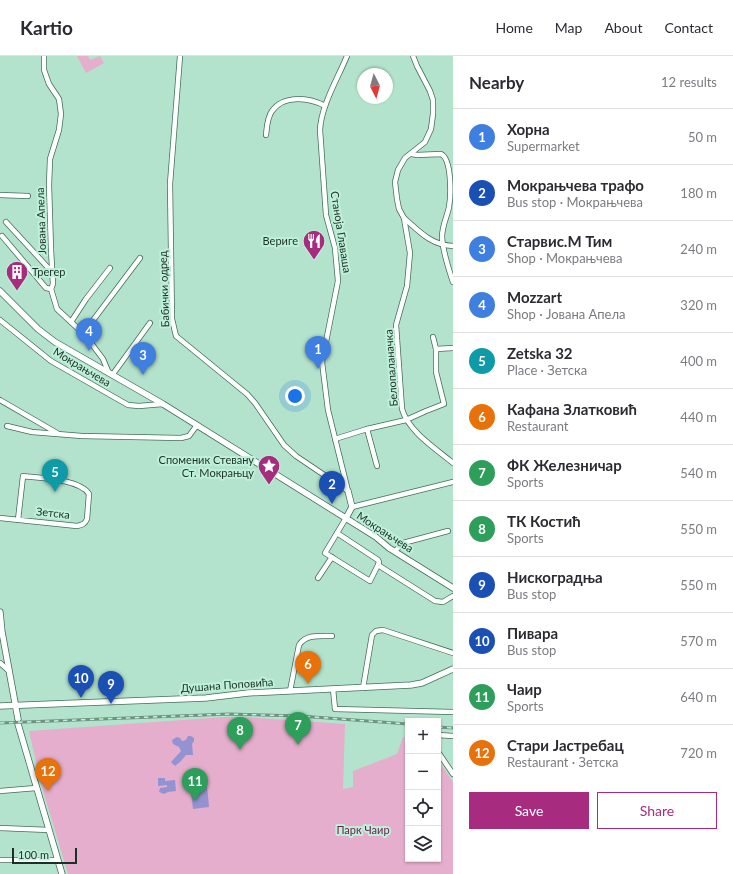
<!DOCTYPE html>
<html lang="en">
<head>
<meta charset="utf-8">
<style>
  :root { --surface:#fff; --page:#f7f7f7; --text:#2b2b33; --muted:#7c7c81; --line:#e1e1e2; --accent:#a72b7e }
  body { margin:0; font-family:Lato,sans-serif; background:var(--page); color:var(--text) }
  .controls { position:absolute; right:12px; bottom:12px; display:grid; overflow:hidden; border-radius:0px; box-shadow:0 1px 3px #0004 }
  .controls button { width:36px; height:36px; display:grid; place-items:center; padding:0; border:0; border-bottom:1px solid var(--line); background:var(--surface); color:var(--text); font:20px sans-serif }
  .compass { position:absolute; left:357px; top:12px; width:36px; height:36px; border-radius:50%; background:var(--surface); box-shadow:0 1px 3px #0004; rotate:174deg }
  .scale { position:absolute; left:12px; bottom:10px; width:65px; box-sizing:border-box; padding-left:4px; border:2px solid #1d3027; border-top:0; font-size:11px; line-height:14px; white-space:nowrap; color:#1d3027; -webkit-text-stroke:3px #bff0d9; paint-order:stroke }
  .you { position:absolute; left:295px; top:340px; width:14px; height:14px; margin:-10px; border:3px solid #fff; border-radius:50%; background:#1a73e8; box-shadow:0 0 0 6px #1a73e833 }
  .badge { display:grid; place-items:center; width:26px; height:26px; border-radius:50%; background:var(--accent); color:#fff; font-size:13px; font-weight:700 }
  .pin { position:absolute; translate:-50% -33px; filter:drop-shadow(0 1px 2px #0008) }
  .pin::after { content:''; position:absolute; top:21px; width:14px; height:12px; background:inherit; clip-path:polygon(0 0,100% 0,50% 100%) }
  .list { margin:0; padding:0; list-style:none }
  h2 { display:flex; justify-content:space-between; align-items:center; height:52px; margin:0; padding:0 16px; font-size:17px }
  h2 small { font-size:13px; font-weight:400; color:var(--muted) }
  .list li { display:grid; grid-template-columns:26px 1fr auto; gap:12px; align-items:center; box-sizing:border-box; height:56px; padding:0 16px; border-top:1px solid var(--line) }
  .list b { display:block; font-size:15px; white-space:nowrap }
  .list p { margin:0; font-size:13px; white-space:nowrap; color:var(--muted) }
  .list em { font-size:13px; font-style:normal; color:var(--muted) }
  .actions { display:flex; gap:8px; padding:12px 16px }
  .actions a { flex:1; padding:9px 0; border:1px solid var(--accent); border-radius:0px; text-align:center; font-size:14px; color:var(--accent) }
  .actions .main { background:var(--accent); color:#fff }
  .icon { flex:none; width:22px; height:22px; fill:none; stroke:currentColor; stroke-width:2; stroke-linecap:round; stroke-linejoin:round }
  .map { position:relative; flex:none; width:453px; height:818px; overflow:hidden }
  header { display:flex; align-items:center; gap:24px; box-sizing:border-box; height:56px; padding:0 20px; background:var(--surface); border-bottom:1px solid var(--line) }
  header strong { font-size:19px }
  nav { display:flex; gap:22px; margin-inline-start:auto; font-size:14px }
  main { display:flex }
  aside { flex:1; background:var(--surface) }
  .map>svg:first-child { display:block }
  .green { fill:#e5aecc }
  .water { fill:#9493d1 }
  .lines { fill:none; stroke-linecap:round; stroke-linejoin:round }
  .minor-casing { stroke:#416e5a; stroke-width:6 }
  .tertiary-casing { stroke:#416e5a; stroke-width:7 }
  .minor { stroke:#fff; stroke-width:4.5 }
  .tertiary { stroke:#fff; stroke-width:5.5 }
  .rail-casing { stroke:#6f9281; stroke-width:3 }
  .rail { stroke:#bff0d9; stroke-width:1.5; stroke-dasharray:4.5; stroke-linecap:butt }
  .labels { text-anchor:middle; stroke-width:4; stroke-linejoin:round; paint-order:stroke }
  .street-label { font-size:11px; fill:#1d3027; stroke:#bff0d9 }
  .poi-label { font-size:11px; fill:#1d3027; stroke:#bff0d9; text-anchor:end }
  .park-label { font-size:11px; fill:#6a2050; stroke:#bff0d9 }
</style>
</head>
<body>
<header>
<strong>Kartio</strong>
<nav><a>Home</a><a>Map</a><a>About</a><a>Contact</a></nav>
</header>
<main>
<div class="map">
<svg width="453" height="818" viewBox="0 0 453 818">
  <rect width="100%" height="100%" fill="#b3e3cc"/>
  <g class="green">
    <polygon points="77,0 88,0 90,4 100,0 104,7 86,17"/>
    <polygon points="224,661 245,661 345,668 343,733 353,731 353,715 397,698 403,681 408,681 408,803 438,803 438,704 453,726 453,818 68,818 41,728 29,675"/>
  </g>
  <g class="water">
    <polygon points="188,680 191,680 194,682 194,685 192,688 193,699 186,699 180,706 175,710 171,706 181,695 179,691 173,688 172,684 177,681 180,682 182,685 186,684"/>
    <polygon points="206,719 209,751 193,753 189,721"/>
    <polygon points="158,722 165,722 165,725 175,724 176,735 168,736 164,738 159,736 160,732 167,731 167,729 158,730"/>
  </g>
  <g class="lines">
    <g class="minor-casing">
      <g id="minor">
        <polyline points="44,0 44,14 49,28 59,43 61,58 59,74 50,103 49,129 51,194 53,228 51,233 57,253 85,279 103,303 108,315"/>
        <polyline points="180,0 170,128 172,263 176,280 247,338 255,347 284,389 296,400 348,435"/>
        <path d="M347,0c-9,22 -26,50 -27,74l6,85 9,33 3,33 -16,81 6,48 20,81"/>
        <path d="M413,0l4,10 13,25 3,9v14l-2,15 -6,13 -20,16 -7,12 -3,12 2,17 2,10 5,9 6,35 -3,33 -11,39 6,84c6,22 34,40 51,54"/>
        <path d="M266,79c1,-8 1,-17 6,-24 12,-17 38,-13 53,-5"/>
        <path d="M412,98l5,1 24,-1c11,5 10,42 8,53 -2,10 -7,19 -7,30 1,16 6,30 11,45"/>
        <polyline points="0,139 28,140"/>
        <path d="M404,162c16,14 27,27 49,28"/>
        <polyline points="6,166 52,216"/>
        <polyline points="2,180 46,232 51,233"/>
        <polyline points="0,264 51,305 128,349 139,350 163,348"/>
        <polyline points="71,266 86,243 110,212"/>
        <polyline points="85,279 91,267 140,202"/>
        <polyline points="436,293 453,292"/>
        <polyline points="113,318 150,267"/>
        <polyline points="0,344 57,377"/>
        <polyline points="7,370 32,376 82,380 181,382 189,380 197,369"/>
        <polyline points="367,373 377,410"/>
        <polyline points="335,383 367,373 406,364 426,355 444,348 436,316 436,293 433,281"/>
        <polyline points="352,451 453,426"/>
        <path d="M0,462l77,8c5,-1 8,-2 10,-7l2,-25c-9,-15 -50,-16 -66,-18l-5,44"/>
        <polyline points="346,462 325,497 370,525 378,509 435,545 443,546 453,540"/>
        <polyline points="337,477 378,504 379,506 378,509"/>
        <polyline points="395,495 403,487 448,475"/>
        <polyline points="318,522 332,501"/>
        <polyline points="0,607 9,615"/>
        <polyline points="363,632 372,579 376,575 383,574 453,597"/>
        <polyline points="333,633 335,653 453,656"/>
        <path d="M290,635l9,-46c7,-11 21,-9 33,-9"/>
        <polyline points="438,679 453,680"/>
        <polyline points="438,696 453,718"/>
        <polyline points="0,735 36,732"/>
        <polyline points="0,772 49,774"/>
        <polyline points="0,804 58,804"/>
      </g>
    </g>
    <g class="tertiary-casing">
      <g id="tertiary">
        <polyline points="0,235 38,273 55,286 163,348 376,481 389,492 453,532"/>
        <polyline points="346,462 352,451 348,435"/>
        <polyline points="0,556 2,576 18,663"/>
        <polyline points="0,650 206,642 248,637 411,629 422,627 453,613"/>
        <polyline points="18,668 62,818"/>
      </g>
    </g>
    <use href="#minor" class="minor"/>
    <use href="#tertiary" class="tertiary"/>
    <g class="rail-casing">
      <g id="rail">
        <polyline points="0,667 229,658 300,660 408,668"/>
        <polyline points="438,671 453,672"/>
      </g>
    </g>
    <use href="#rail" class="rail"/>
  </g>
  <defs>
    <g id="restaurant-pin" transform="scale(1.15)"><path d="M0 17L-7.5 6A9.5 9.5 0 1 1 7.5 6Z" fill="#a72b7e" stroke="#bff0d9"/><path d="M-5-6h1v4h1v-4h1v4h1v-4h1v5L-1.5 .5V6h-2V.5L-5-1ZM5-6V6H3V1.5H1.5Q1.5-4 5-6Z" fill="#fff"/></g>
    <g id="building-pin" transform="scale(1.15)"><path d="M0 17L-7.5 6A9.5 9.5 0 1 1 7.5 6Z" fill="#a72b7e" stroke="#bff0d9"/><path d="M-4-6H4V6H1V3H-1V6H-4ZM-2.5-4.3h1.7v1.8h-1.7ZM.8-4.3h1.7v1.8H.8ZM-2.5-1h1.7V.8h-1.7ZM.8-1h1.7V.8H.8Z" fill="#fff"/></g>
    <g id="sight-pin" transform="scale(1.15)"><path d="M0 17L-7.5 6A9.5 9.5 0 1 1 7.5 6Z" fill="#a72b7e" stroke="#bff0d9"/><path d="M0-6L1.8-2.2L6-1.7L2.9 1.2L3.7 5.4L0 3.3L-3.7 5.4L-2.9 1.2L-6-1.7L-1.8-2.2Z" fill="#fff"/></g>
  </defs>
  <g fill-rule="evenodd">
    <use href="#restaurant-pin" x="314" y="185"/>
    <use href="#building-pin" x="17" y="216"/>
    <use href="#sight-pin" x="269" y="410"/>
  </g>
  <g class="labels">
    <g class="street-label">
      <text transform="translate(41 165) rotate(-92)" y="4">Јована Апела</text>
      <text transform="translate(341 176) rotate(81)" y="4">Станоја Главаша</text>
      <text transform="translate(164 233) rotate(-92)" y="4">Бабички одред</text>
      <text transform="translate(82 311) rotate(31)" y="4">Мокрањчева</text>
      <text transform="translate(391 312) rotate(-94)" y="4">Белопаланачка</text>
      <text transform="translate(53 457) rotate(6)" y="4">Зетска</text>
      <text transform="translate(385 476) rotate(33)" y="4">Мокрањчева</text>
      <text transform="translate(227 629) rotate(-4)" y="4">Душана Поповића</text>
    </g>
    <g class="poi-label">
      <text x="298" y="189">Вериге</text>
      <text x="32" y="220" text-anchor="start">Трегер</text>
      <text x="254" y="408">Споменик Стевану<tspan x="254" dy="13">Ст. Мокрањцу</tspan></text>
    </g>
    <g class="park-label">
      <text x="363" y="778">Парк Чаир</text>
    </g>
  </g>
</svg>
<div class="controls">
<button>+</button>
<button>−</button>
<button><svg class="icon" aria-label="locate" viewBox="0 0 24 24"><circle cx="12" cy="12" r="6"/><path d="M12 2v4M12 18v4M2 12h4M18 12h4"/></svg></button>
<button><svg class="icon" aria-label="layers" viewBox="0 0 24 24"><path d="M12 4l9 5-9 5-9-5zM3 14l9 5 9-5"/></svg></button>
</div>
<svg class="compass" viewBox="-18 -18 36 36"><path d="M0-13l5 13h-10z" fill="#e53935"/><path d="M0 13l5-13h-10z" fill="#7c7c81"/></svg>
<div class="scale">100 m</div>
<div class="you"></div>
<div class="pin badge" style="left:318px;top:313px;background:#3f7fe0">1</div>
<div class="pin badge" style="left:332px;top:448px;background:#1a4fb4">2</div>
<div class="pin badge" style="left:143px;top:319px;background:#3f7fe0">3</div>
<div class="pin badge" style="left:89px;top:295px;background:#3f7fe0">4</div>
<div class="pin badge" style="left:55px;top:436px;background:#0f9aa8">5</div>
<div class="pin badge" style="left:308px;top:628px;background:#e8710a">6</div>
<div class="pin badge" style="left:298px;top:689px;background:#2e9e5b">7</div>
<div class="pin badge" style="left:240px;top:694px;background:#2e9e5b">8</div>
<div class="pin badge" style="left:111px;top:648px;background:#1a4fb4">9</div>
<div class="pin badge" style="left:81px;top:642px;background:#1a4fb4">10</div>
<div class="pin badge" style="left:195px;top:745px;background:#2e9e5b">11</div>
<div class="pin badge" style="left:48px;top:735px;background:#e8710a">12</div>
</div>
<aside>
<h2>Nearby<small>12 results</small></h2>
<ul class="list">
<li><span class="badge" style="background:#3f7fe0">1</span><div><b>Хорна</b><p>Supermarket</p></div><em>50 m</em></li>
<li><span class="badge" style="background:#1a4fb4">2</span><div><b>Мокрањчева трафо</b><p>Bus stop · Мокрањчева</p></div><em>180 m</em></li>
<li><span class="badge" style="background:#3f7fe0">3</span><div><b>Старвис.М Тим</b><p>Shop · Мокрањчева</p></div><em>240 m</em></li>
<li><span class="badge" style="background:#3f7fe0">4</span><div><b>Mozzart</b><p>Shop · Јована Апела</p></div><em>320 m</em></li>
<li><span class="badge" style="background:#0f9aa8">5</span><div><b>Zetska 32</b><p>Place · Зетска</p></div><em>400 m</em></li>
<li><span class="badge" style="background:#e8710a">6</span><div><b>Кафана Златковић</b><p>Restaurant</p></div><em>440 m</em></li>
<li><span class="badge" style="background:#2e9e5b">7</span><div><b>ФК Железничар</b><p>Sports</p></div><em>540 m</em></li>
<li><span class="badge" style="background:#2e9e5b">8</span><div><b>ТК Костић</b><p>Sports</p></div><em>550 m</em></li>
<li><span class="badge" style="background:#1a4fb4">9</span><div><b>Нискоградња</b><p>Bus stop</p></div><em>550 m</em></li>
<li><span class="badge" style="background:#1a4fb4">10</span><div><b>Пивара</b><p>Bus stop</p></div><em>570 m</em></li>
<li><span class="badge" style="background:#2e9e5b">11</span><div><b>Чаир</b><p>Sports</p></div><em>640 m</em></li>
<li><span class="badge" style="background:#e8710a">12</span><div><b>Стари Јастребац</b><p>Restaurant · Зетска</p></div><em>720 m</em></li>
</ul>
<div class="actions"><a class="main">Save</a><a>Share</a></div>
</aside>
</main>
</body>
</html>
